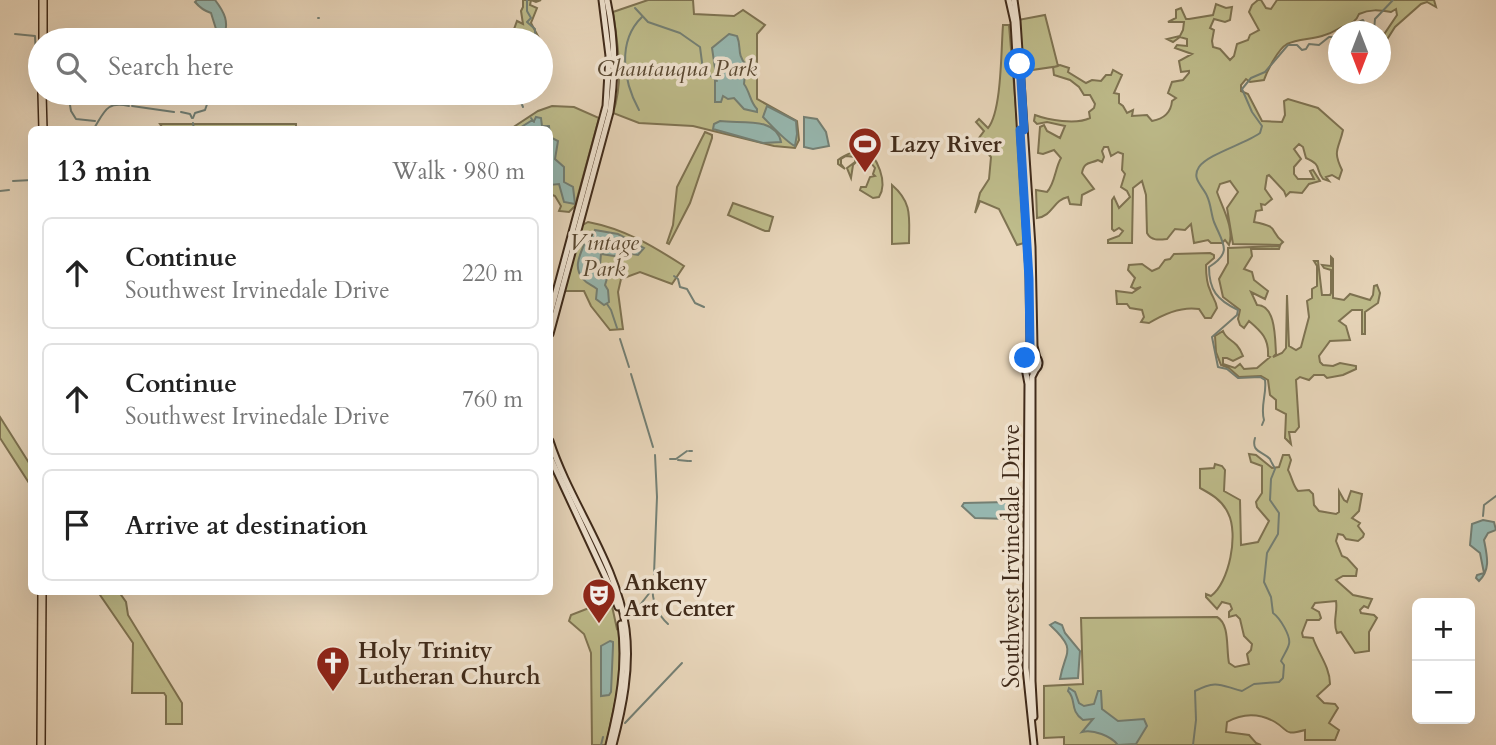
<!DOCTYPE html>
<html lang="en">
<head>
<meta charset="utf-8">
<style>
  :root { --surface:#fff; --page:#f6f6f6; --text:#222; --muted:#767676; --line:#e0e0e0 }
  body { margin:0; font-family:Cardo,serif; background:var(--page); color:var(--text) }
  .controls { position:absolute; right:21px; bottom:21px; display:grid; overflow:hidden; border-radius:10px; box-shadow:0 7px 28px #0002 }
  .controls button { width:63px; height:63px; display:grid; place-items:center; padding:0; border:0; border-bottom:2px solid var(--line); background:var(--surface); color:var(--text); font:35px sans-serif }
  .compass { position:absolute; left:1328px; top:21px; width:63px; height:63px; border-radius:50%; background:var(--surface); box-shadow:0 7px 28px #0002; rotate:180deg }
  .stop { position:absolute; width:21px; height:21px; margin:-16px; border:5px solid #1a73e8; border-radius:50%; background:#fff }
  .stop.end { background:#1a73e8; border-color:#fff; box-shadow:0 2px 7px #0008 }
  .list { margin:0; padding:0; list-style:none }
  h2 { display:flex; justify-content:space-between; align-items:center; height:91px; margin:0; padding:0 28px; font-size:30px }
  h2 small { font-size:23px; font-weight:400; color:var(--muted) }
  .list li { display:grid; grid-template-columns:46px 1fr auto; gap:21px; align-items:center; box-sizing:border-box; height:112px; margin:0 14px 14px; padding:0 14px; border:2px solid var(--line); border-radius:10px }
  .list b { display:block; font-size:26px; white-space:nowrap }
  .list p { margin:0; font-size:23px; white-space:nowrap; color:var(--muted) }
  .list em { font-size:23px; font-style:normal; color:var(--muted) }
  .icon { flex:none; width:38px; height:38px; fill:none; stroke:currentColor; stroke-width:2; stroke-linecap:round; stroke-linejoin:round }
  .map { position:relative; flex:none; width:1496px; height:745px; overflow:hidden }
  .search { position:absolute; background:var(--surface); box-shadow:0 7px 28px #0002; left:28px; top:28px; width:525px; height:77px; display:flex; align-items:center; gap:18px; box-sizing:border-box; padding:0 24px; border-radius:38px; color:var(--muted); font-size:26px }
  .panel { position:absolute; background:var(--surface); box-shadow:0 7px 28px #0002; left:28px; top:126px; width:525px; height:469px; border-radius:10px }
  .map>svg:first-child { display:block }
  .green { fill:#bebc8b; stroke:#7e7352; stroke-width:2 }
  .water { fill:#97b9b2; stroke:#748075; stroke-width:2 }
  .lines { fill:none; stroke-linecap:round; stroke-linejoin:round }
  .stream { stroke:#748075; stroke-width:2 }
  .secondary-casing { stroke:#3f2a1a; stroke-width:9 }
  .primary-casing { stroke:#3f2a1a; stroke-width:10 }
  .secondary { stroke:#f1e5d3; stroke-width:5 }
  .primary { stroke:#e9d7bc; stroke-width:7 }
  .route { stroke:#1a73e8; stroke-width:9 }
  .labels { text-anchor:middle; stroke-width:7; stroke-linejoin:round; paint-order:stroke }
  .park-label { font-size:23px; font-style:italic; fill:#584731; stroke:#f1e5d3 }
  .poi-label { font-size:23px; font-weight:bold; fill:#3f2a1a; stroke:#f1e5d3; text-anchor:start }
  .street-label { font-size:23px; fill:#3f2a1a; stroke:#f1e5d3 }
</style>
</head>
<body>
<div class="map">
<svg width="1496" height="745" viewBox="0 0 1496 745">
  <rect width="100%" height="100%" fill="#e9d7bc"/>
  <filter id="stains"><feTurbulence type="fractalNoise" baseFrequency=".00286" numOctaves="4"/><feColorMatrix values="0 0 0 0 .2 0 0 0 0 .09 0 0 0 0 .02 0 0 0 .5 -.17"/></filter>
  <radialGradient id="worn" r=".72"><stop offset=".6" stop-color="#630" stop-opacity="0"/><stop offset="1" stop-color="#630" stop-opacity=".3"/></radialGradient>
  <g class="green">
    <polygon points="523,0 541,0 536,2 531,0 530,5 537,8 531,23 540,40 513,40 513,32 517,21 523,24 521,11 523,7"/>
    <path d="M648,0h45l1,14 40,2 9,-6 22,15 -8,9v65l40,22 2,19 -4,8 -21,-2 -81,-20 -54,-3 -26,-10c11,-33 5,-66 0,-101z"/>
    <path d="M1258,0h3l5,8 5,1 6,-9h157l2,7 -9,-5 -6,2 -26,23 -14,22 4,-16 12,-18 -1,-6 -5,3c-12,-2 -21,-3 -32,2 -4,11 -13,10 -21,15 -19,12 -36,8 -51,15 -9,5 -20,27 -23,36l-14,2 -4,-3 -5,6v6l7,3 14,27 20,1 3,-7 -1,-14 4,-2 30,9 25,22c-4,19 -11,20 -1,40l-3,9 -7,-4 -6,2 3,4 -6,-2c-9,-12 0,-13 -17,-21l-3,-11 -4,-3 -5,5 7,10 -7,8v7l4,5h16l-4,-8 3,-1 7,11 -11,3 -7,9 -12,-1 -4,4 -2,-5 -15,-16 -2,1 -2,13 7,10 -7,6 -4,-1 1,6 -6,1 -2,11c27,5 14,8 29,20l-3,3 -47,-1 -6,-36 11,-16 -8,-11 -10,3 -3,8c5,15 18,37 12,53l-4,-5 -3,3h-11l-3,-3 -14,3 -3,-19 -6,6 -10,-1 -8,10c-8,1 -16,2 -20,-6l-1,-38 -4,-14 -9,7 -1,55h-24v-3l11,-4 4,-5 -4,-3 -5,3 -2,-2v-29l2,-3 5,11 11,-11 -3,-6 -6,-4 4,-13 -3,-4 1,-16 -5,-2 -7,4 -3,-9h-4l-2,4 2,6 -2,5 -4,-2c-8,4 -14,1 -16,13l12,16 -12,6 -1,10 -11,-1 -2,-7c-15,3 -15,19 -31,21l-1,-28 11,2c8,-8 8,-24 14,-34l-7,-8 -11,4 -5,-1 2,-26 4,-2 3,6 13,7 5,-12 -18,-4 -10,2 -3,-3 1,-6c13,5 41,10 55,3l-1,-6 5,-4 1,-4 -5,-9h-6l-5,-8 -9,-7 -16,-5 -1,-8 -28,4 -7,-51 27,-5 13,51 -4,1 6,-2 9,3 -1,4 18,11 6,-3 9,1 5,-6h5l2,-5 9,5 -8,18 5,1v9l4,3 4,7 6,-3 -1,6 15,-1 5,6c11,-2 19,-8 20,-20l4,-3 -8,-5 4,-11 11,-2 6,-7v-2l-8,1 -2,-11 13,-7 -17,-6 2,-3 10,1v-7l-7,-2 -7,5 -6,-3 13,-3 3,-6 1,-8h-16l8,-4v-8l5,-2 5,11h3l24,-4 3,-11 10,4 6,-1 -2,13 -5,2 -11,-3 -4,9 4,2 -2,11 1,6 7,2 10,11 4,-4 3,-12 11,-4 2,-5 9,-5 -10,-18 3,-7z"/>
    <path d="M1003,25h6l11,132 4,86 -7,2 -18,-36 -19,-8 -5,12 5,-20 9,-14 2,-22 -13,-14 -8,11 -2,-1 16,-22 -8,-9 3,-3 9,9c14,-17 13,-80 15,-103z"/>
    <polygon points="552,106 574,107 599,118 575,206 569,212 559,211 561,206 555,196 550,194 550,130 509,130 538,111"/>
    <polygon points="160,124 296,124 296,129 164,130"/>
    <polygon points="705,132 712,135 712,138 690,203 669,244 667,243 673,225 677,187"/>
    <path d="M863,148c15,8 25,35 16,49l-6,1 -13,-8 1,-3h5l4,-10 5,-1 -2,-2 2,-6 -4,-5 -11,1 7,-7 -3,-3 -6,3v3l-5,5 -2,13 -4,-10 8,-6 1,-5 -10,-1 -5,3v5l4,5 -7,-5v-4c8,-7 16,-7 25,-12z"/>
    <path d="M892,185c21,18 17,33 17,58l-17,1z"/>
    <polygon points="733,203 773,217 769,231 765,231 728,215"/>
    <path d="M588,222c37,7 65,24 96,44l-12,18 -32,-12 -19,7 -3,13 5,37 -13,1 -19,-24 -7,-15h-20l17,-65z"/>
    <path d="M1280,246l-1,3h-28l1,7 -8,13 8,3 2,8 14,11 -3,8 -14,-7 6,13c19,0 18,34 19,49l-3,3 9,-4 4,-5 1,-53 2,51 7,4 5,-3 8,-30 -2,-16 5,-3v-9l5,-3v-20l-3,-5h4l4,34h8l1,-2v-23l-7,-2 -2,-3 9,1v-9l2,2v39l11,2 6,-6 20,6 3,-5 1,-9 3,-1 3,8 -2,10 -13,9v22h-3v-24h-10l-13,11 7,5 4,14 -20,1 -11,15 1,6 3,3 10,1 7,-3 16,3v3l-13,6 -16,3 -3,-3h-10l-5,5 -9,-3 -4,3 3,47 -4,5h-6l2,12 -6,-6 1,-24 -10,-5v-9l-6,-5 -2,-15 -7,-4 -22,1 -10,-9 -8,-3 -5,-13 -1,-16 8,-5c4,11 13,7 20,25l-10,5 -6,-3h-4v6l12,4 5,-4 4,5 13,-1 13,-11 -2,-1c1,-17 -6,-24 -19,-35l-5,7 -4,-3 -2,-6 2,-9 -17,-13 -4,-18 9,-16v-15z"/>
    <path d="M1210,253l4,2v3l-8,7c0,7 1,19 4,25 2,7 6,10 7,18l-6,10h-6l-6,-9c-18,-3 -37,6 -50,14l-8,-1 3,-5 -2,-7 -12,-2 -3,-4h-10l-1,-13 16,2 9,-6 -6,2 -4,-2 4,-9 -7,-8 1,-5 13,-1 10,7 7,-3 6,-8 5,-1 4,-5z"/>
    <polygon points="0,417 31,466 31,486 0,438"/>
    <path d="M1249,454l7,1 16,13 7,-1 4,-12h6l2,5 -3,10c4,7 5,16 10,21l11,-1 4,4 1,11 5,6 17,3 3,-2v-21l5,9 3,2 4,-11 11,3 -3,17 -7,7 8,5 -2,3 6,8 -1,3 -5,4 -12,-2 -3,-4 -5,-1 -2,7 6,15 5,2 10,11 -1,7h-13l-7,4 17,15 19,4 -4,9 -4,-2 -4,4 1,3 13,2 3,3 -8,14v19l-14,2 -14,-21 -4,1c-5,-11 1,-21 -1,-32l-21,2 -3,5 7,4 2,6 -2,2h-12l-5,13 1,4 10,1c5,15 17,29 17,46l-13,12 7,7 11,1 3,4 -9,15 10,7 -4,10h-30v-10c-22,6 -15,1 -30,-8 -16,-9 -32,-9 -48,0l-1,10 23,3 7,8 5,2h-197v-8l-20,1v-52l39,-2 -2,-66 136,-1c13,7 9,32 12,46l6,4 14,-3 -2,-10 4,-4 1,-6 -8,-8 -4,-17 -4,-4 -7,2v-5l3,-3 -2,-5 -8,-2 -5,7 -11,-12v-3l5,2c18,-13 28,-62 17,-83 -6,-13 -17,-19 -28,-25v-19l14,-1 1,-4 7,2 3,4 -1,21 16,9 1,45 17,-3 11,-21 -12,-14 -1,-5 6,-9v-27l-11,-4z"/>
    <polygon points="98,592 119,592 126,602 128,615 182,703 182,724 166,724 166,696 164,693 132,693 133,643"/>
    <polygon points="607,601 612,606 617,629 619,628 620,679 606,745 592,745 591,653 584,634 569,621 571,615"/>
  </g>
  <g class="water">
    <path d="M197,0h18c10,13 14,22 9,37l-10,1 2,-9 -5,-16c-6,-2 -11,-5 -16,-11z"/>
    <path d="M729,34l8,2c5,12 -1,17 9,29l-2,19c6,8 6,18 13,25v3l-13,-3 -10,-11 -6,1 -5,-3 -2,6h-6v-34l-3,-20z"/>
    <path d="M767,106l29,15 1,13 -2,12c-8,-3 -25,-22 -32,-29z"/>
    <polygon points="536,117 541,118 542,126 549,126 550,137 558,141 555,159 564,167 564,182 573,187 575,204 564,202 559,184 550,185 550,130 518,129 531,121 534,121"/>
    <polygon points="804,117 817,119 826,132 829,146 813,149 804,147"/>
    <path d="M720,121c20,3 56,-5 61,21l-18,1 -50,-14 1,-5z"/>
    <path d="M595,230l23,4 26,14 -6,7 -12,-2 -12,3 -13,-2 -1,11 9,7 -4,13 3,5 1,12 -5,3 -8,-6 1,-10c-5,-4 -10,-5 -14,-10 -12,-14 0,-28 4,-43l7,-3z"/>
    <polygon points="1007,502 1012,506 1013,516 1009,519 975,518 962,506 964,503"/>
    <path d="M1483,520l11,2 2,8 -8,3 -4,7c3,16 7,29 -5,41l-3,-3 1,-3 7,-2 -4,-20 -10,-8 2,-21z"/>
    <path d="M1055,622l7,3 3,8 15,18 -2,27 -18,1c5,-29 18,-28 -10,-54z"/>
    <polygon points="610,641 613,642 613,646 611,692 609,695 601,696 601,646"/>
    <path d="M1069,688l6,4 4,11 5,3 10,-2 4,-13h3l1,18 16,12 26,-2 3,7 -11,18 -18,1c-7,-9 -25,-16 -36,-13l11,-13 -10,1c-14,-10 -6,-20 -15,-29z"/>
  </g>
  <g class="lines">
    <g class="stream">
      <polyline points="527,0 527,11 531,18 527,22 535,29 535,40"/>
      <polyline points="635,8 648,22 680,33 700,47 703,70 717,81"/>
      <polyline points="318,18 319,18"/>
      <polyline points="1342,32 1343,29 1363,20 1368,30 1374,30 1375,19 1393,0"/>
      <polyline points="15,34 35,36 36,59 39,63"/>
      <polyline points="68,93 71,111 76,119 95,121"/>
      <polyline points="517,93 523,107"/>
      <polyline points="132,106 174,112"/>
      <path d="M639,110c-16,-29 -22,-69 3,-93"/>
      <polyline points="181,112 190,114 192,118"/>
      <polyline points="193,118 195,113 205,110 211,93"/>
      <polyline points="531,118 534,122"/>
      <polyline points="193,123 194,130"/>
      <path d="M93,130c12,-19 13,-29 36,-24"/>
      <polyline points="13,181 32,180"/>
      <polyline points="0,191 9,190"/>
      <polyline points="674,276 678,279 680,287 687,289 695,303 704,307"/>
      <polyline points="607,304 611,310 617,328"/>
      <polyline points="620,339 629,367"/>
      <polyline points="631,374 653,447"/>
      <path d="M1262,425l2,-5c-4,-14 3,-26 1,-40l-5,-3 -22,1 -11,-9 -9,-2 -6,-30 25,-22 1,-5c-21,-10 -29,-20 -29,-43 24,-15 14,-23 5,-45 -3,-8 -3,-18 -7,-26 -4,-10 -16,-17 -8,-29 9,-13 46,-23 61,-34l2,-7 -10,-14 -10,-23 9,-11 14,-6 23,-27h9l5,5 4,-1 3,-5 10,1 10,-8h9"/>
      <polyline points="689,451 692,451"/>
      <polyline points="670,459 676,459 687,451"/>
      <polyline points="678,460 688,461"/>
      <polyline points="689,461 691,461"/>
      <polyline points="1483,516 1484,505 1496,496"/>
      <polyline points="654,574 657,497 655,455"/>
      <path d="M653,586c-2,14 5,29 15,38"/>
      <polyline points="636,610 651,591"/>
      <polyline points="629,619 632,615"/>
      <polyline points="625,723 682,663"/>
      <polyline points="601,745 603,737"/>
      <path d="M1193,745l3,-25 -1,-29c23,-12 26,-5 47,0l12,-7 25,-2 4,-4 1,-13 -3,-4c2,-5 7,-12 8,-17 2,-8 -9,-26 -16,-31l-2,-16 -7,-15 3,-29 11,-19 1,-21 -9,-13 1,-21 4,-10c0,-1 -5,-9 -5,-10 -8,-8 -19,-7 -15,-21"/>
    </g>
    <g class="secondary-casing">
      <g id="secondary">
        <polyline points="1009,0 1014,22 1029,272 1030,346 1026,357"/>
        <polyline points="1014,0 1017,21 1032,247 1034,346 1037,358"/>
        <polyline points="550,314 606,106 609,56 602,0"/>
        <path d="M550,334l60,-222c6,-38 5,-75 -3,-112"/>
        <circle cx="1031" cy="363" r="8"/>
        <polyline points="1025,368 1028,384 1026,668 1034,745"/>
        <path d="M550,441c20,62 67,122 76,188 5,39 -3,78 -13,116"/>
        <polyline points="550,457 608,582 618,607"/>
        <polyline points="1034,717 1032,681 1032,377 1036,369"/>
        <path d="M609,745c10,-40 18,-80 12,-121"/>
      </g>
    </g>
    <g class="primary-casing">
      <g id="primary">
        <polyline points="43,40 43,0"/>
        <polyline points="42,93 43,130"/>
        <polyline points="41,745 42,592"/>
      </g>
    </g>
    <use href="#secondary" class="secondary"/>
    <use href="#primary" class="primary"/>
  </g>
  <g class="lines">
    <polyline class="route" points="1020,64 1024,130 1020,130 1029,279 1030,346 1025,358"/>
  </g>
  <defs>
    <g id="stadium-pin" transform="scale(1.75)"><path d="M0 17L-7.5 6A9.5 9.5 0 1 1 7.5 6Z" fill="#8f2418" stroke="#f1e5d3"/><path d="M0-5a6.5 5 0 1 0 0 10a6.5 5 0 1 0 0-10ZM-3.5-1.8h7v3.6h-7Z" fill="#fff"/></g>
    <g id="theatre-pin" transform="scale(1.75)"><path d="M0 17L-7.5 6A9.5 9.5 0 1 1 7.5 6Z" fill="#8f2418" stroke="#f1e5d3"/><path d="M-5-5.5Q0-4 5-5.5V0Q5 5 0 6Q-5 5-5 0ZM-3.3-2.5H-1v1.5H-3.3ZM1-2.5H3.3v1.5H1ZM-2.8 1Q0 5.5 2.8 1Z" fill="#fff"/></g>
    <g id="church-pin" transform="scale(1.75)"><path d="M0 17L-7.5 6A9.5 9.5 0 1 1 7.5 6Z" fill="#8f2418" stroke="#f1e5d3"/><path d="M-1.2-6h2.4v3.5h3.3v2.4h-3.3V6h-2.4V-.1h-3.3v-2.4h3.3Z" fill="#fff"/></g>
  </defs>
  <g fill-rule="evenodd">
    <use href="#stadium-pin" x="865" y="144"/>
    <use href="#theatre-pin" x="599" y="595"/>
    <use href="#church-pin" x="333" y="663"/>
  </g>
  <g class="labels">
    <g class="park-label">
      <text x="677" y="76">Chautauqua Park</text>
      <text x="604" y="250">Vintage<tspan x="604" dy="26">Park</tspan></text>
    </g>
    <g class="poi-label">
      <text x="890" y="152">Lazy River</text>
      <text x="624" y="590">Ankeny<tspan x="624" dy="26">Art Center</tspan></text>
      <text x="358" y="658">Holy Trinity<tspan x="358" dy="26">Lutheran Church</tspan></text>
    </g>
    <g class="street-label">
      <text transform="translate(1011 556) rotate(-90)" y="8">Southwest Irvinedale Drive</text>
    </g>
  </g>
  <rect width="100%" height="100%" filter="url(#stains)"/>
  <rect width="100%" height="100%" fill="url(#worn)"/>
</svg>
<div class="controls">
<button>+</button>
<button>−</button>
</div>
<svg class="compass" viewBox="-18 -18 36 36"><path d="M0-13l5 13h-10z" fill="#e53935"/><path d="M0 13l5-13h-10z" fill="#767676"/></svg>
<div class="stop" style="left:1020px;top:64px"></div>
<div class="stop end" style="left:1025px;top:358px"></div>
<div class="search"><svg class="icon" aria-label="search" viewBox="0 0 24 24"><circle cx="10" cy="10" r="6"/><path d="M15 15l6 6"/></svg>Search here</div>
<section class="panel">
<h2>13 min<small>Walk · 980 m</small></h2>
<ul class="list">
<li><svg class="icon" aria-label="ahead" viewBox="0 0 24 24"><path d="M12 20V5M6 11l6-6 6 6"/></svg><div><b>Continue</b><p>Southwest Irvinedale Drive</p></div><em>220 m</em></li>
<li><svg class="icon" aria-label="ahead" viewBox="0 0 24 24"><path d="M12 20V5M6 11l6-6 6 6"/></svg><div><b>Continue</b><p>Southwest Irvinedale Drive</p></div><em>760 m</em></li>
<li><svg class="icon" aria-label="arrive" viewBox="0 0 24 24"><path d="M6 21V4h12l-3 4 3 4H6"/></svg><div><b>Arrive at destination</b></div></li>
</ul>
</section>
</div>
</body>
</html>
